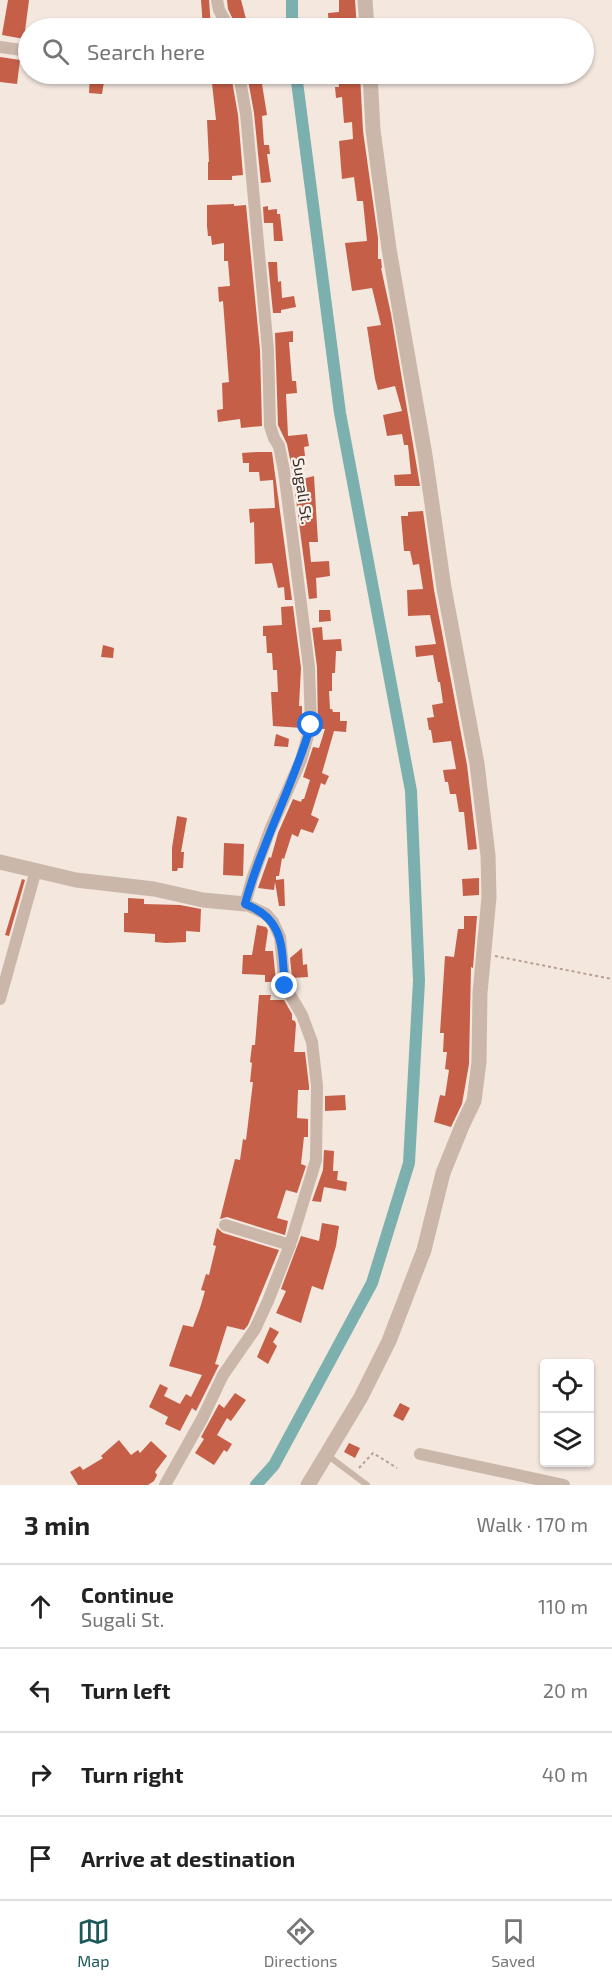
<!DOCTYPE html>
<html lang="en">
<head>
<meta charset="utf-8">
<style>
  :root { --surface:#fff; --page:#f6f6f6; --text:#222; --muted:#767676; --line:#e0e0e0; --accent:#1e595a }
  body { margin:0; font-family:"Exo 2",sans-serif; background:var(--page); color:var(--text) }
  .controls { position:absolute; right:18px; bottom:18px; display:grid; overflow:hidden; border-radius:6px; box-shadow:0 2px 4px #0004 }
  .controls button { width:54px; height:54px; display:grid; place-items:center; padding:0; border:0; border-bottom:2px solid var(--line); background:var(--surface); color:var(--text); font:30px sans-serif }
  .stop { position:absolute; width:18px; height:18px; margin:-14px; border:4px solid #1a73e8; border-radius:50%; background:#fff }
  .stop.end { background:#1a73e8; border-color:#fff; box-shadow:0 2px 6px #0008 }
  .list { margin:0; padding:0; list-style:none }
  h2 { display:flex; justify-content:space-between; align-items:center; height:78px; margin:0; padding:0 24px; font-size:26px }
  h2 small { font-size:20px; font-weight:400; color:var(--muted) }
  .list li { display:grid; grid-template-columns:39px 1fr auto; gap:18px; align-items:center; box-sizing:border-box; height:84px; padding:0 24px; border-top:2px solid var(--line) }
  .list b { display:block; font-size:22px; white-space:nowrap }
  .list p { margin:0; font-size:20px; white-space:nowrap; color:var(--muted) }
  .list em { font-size:20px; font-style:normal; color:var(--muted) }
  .icon { flex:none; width:33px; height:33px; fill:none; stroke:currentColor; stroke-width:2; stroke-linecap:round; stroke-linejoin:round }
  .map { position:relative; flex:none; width:612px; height:1485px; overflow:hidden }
  .search { position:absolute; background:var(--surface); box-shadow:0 2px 4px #0004; left:18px; right:18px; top:18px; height:66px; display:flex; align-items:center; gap:15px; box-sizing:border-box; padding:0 21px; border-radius:33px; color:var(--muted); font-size:22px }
  .sheet { height:414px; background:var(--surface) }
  nav { display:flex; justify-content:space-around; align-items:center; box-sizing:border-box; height:84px; border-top:2px solid var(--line); background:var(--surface); font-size:16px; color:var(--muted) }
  nav a { display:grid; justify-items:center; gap:3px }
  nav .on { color:var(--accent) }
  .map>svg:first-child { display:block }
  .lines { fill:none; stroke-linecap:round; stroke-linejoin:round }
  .canal { stroke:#7cb0af; stroke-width:12 }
  .building { fill:#c65f48 }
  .path { stroke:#b7a093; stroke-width:2; stroke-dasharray:3 3; stroke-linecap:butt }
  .service { stroke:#cbb7a9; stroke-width:6 }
  .minor { stroke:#cbb7a9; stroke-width:12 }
  .tertiary { stroke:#cbb7a9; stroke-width:15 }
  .route { stroke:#1a73e8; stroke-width:8 }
  .labels { text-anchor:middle; stroke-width:4.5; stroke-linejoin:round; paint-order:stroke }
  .street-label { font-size:16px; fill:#382d29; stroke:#faf2ea }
</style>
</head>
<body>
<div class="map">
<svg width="612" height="1485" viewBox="0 0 612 1485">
  <rect width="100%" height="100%" fill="#f3e7de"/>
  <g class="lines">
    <g class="canal">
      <polyline points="292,0 292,28"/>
      <polyline points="256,1485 274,1465 372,1283 409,1163 419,981 411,791 340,413 296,74"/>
    </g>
  </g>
  <g class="building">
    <polygon points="8,0 29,0 24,39 2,35"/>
    <polygon points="201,0 209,0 211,28 203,28"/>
    <polygon points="227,0 241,0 246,19 250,18 251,28 237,28 228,9"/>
    <polygon points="339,0 355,0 357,28 329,28 328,13 339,12"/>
    <polygon points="0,57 20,60 17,84 0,82"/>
    <polygon points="90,74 105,75 102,94 89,93"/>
    <polygon points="211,74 231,75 238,115 243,175 232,176 232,180 208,180 208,162 209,162 207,120 216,120"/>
    <polygon points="247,74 253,74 253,84 262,84 267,115 262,116 264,145 269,145 270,154 267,154 271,182 261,183 254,113"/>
    <polygon points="338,74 360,74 363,131 378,238 378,259 381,259 382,268 381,268 391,314 420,486 395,486 394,475 411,474 408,445 404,445 402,434 387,436 383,415 402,411 395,386 378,390 375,379 367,327 381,325 372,288 352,291 345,243 367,241 363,201 357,201 354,177 342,179 339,141 353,139 352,122 344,123 342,97 336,98 335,87 339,87"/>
    <polygon points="234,204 234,206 246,205 260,350 262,426 241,428 240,419 218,422 217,410 223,409 222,383 229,382 223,301 219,302 218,287 230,286 228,261 224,261 224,243 212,245 211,236 208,236 207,226 207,205"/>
    <polygon points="268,206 268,210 277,209 277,214 280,214 283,241 274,241 273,223 264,223 263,207"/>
    <polygon points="268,262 277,262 278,282 281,281 282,298 294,296 296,307 281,310 281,313 273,313"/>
    <polygon points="293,331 293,342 289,342 292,381 296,381 297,393 286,394 288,436 307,434 309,446 304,447 305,456 300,456 302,479 314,476 318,542 309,542 311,562 329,561 330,576 316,578 317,598 309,599 292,469 287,444 278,425 275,333"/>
    <polygon points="257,452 272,452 292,600 285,600 284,587 278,588 272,563 255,564 254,522 250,523 249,509 275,508 273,480 260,481 259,472 249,472 249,463 243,463 242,453"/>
    <polygon points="423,511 434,590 467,765 477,849 468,850 464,812 459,812 456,794 450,794 448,782 445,782 443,770 456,769 451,741 433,743 431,730 429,730 427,718 434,717 432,705 443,703 440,682 438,682 433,655 416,657 415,646 436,644 430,615 408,616 407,590 423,589 419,564 413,565 410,551 404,551 401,516 408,516 408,512"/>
    <polygon points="293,606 301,668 299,706 302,706 302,728 273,726 271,692 278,692 277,670 273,670 272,653 267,653 266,636 263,636 263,626 282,625 281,607"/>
    <polygon points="319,610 330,610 331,621 319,622"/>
    <polygon points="322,627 323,640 341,639 342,651 336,651 335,673 332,673 332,691 329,691 330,709 332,709 333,712 340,712 340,721 347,721 346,732 334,731 322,773 329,776 325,785 321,783 311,815 319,819 313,833 301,829 298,837 292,834 284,859 282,858 279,876 276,876 276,880 284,879 285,906 279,906 275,882 274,890 258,888 269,857 271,858 278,833 293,799 301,802 302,799 304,799 310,780 303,777 313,747 319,748 325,729 318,729 317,667 312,628"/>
    <polygon points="103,645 114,648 113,658 101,657"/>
    <polygon points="276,734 289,739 288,747 274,746"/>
    <polygon points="177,816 187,818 181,852 184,852 183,868 178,868 177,871 172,871 172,848"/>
    <polygon points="224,843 244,844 243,876 223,875"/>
    <polygon points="479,878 479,895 463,896 462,879"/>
    <polygon points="22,879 25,880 9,936 5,935"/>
    <polygon points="128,898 144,899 144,904 180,905 201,909 200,932 186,931 186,942 166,943 155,942 155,934 124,932 124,913 128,913"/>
    <polygon points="464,916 477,916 473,968 471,967 469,1064 462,1104 451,1127 434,1122 440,1095 445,1096 449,1070 445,1069 447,1052 443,1052 444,1033 440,1033 445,956 454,957 458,929 464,929"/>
    <polygon points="257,925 266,927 268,930 265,951 273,951 276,982 265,982 265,975 242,974 243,955 252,955"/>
    <polygon points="302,948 303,965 307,964 308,977 292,978 290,958"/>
    <polygon points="259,995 271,995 270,1000 284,1000 292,1014 292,1020 295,1021 296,1024 294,1052 305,1052 309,1086 309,1090 298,1090 297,1118 308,1119 308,1137 304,1137 301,1164 306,1166 297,1193 286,1190 277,1218 288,1221 285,1235 227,1217 220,1219 235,1159 240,1160 243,1139 246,1140 253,1082 250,1082 252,1063 250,1062 252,1045 255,1045"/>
    <polygon points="345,1095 346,1110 325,1111 325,1096"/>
    <polygon points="324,1150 334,1151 333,1171 338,1171 337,1180 347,1182 346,1191 324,1187 321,1202 312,1201 323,1170"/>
    <polygon points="322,1223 339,1226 336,1246 323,1290 312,1286 301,1323 276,1313 286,1291 281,1289 301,1236 319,1241"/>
    <polygon points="217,1228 223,1233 279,1250 248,1325 244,1330 227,1326 215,1364 219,1365 196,1411 192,1408 180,1431 165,1424 168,1417 149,1407 160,1384 168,1388 164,1396 180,1404 186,1394 191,1397 202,1375 169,1366 183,1325 193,1327 200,1308 205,1291 201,1290 206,1274 209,1275 216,1246 213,1245"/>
    <polygon points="270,1327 279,1332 273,1342 277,1346 268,1364 257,1357"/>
    <polygon points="235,1393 246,1400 231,1421 227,1418 217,1435 232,1444 227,1452 224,1450 214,1465 195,1453 204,1439 201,1437 219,1404 224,1408"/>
    <polygon points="400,1403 410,1408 403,1421 393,1416"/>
    <polygon points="119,1440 131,1455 138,1450 140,1453 151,1441 167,1456 155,1472 157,1475 154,1481 148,1485 78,1485 70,1472 80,1466 83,1470 103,1458 101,1456"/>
    <polygon points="349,1443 360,1448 355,1458 344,1452"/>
  </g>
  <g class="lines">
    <g class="path">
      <polyline points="495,956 612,979"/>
      <polyline points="359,1468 373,1453 397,1468"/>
    </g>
    <polyline class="service" points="327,1455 367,1485"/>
    <g class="minor">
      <polyline points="217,0 219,10 229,28"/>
      <polyline points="0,47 28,51"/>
      <polyline points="0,999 36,870"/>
      <polyline points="225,1225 290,1245"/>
      <polyline points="420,1454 564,1485"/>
      <polyline points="165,1485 202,1419 223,1375 255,1329 268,1301 290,1245 316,1160 317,1086 312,1042 302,1015 285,986 280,937 273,922 266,914 245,904 252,879 270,830 301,760 311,725 309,667 284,471 279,446 274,438 270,426 268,350 246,114 239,74"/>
    </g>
    <g class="tertiary">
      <polyline points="365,0 367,28"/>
      <polyline points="0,862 76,880 154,889 203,900 245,904"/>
      <polyline points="308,1485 361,1397 389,1341 424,1250 443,1173 462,1126 474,1101 479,1062 480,993 489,897 488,855 477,764 444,588 425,455 389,249 373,130 370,74"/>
    </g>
  </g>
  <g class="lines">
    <path class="route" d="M285,986c-4,-38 1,-66 -40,-82 17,-62 48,-118 66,-179"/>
  </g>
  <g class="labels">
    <g class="street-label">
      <text transform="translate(303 491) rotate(82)" y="6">Sugali St.</text>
    </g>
  </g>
</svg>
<div class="controls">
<button><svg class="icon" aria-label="locate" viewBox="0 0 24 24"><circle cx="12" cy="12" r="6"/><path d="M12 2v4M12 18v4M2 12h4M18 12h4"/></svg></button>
<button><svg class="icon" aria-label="layers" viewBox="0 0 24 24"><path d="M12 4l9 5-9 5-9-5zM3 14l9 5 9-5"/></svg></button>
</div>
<div class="stop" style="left:311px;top:725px"></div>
<div class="stop end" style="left:285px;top:986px"></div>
<div class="search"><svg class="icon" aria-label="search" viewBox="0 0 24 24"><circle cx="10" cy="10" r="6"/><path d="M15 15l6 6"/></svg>Search here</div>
</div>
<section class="sheet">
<h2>3 min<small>Walk · 170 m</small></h2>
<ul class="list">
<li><svg class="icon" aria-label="ahead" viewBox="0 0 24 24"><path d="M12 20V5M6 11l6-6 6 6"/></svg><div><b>Continue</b><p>Sugali St.</p></div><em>110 m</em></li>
<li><svg class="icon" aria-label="left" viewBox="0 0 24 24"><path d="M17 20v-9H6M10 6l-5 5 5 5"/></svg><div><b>Turn left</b></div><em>20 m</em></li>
<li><svg class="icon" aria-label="right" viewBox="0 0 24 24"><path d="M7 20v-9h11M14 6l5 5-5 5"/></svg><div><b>Turn right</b></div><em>40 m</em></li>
<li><svg class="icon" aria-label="arrive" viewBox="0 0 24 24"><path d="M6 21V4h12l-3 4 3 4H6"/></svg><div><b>Arrive at destination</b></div></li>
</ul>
</section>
<nav>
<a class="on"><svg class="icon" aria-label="map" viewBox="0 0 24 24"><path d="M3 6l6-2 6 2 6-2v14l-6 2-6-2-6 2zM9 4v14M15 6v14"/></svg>Map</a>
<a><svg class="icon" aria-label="directions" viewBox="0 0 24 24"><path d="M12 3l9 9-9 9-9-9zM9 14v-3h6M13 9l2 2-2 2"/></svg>Directions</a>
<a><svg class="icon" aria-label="saved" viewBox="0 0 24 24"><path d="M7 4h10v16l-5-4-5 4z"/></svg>Saved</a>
</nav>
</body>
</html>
